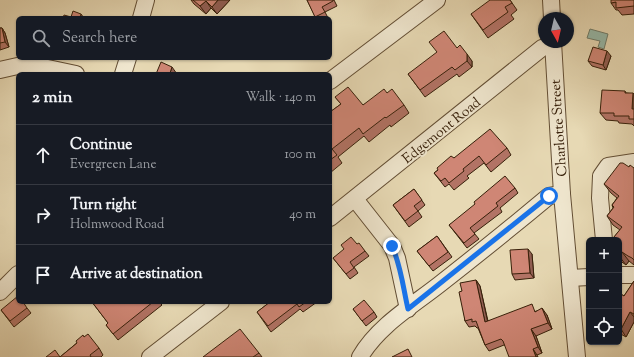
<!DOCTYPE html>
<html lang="en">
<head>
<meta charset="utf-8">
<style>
  :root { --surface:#171b24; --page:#242831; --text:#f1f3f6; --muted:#9ea1a6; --line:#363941 }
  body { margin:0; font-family:"Sorts Mill Goudy",serif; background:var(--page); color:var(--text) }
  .controls { position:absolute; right:12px; bottom:12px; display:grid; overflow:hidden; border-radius:6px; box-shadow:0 1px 3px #0004 }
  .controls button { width:36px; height:36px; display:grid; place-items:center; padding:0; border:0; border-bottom:1px solid var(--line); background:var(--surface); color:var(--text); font:20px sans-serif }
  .compass { position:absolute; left:538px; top:12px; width:36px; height:36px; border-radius:50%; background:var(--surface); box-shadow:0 1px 3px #0004; rotate:172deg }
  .stop { position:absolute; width:12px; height:12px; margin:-9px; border:3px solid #1a73e8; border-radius:50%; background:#fff }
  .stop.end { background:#1a73e8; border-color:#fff; box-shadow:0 1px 4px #0008 }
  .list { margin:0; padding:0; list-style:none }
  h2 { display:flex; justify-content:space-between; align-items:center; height:52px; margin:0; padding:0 16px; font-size:17px }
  h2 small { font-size:13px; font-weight:400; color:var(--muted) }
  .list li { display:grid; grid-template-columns:26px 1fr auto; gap:12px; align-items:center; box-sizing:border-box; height:60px; padding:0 16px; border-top:1px solid var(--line) }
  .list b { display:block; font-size:15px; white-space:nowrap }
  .list p { margin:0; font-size:13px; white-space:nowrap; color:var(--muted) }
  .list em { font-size:13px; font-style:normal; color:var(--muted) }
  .icon { flex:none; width:22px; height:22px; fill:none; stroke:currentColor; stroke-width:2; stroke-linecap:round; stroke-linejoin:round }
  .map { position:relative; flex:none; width:634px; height:357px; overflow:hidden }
  .search { position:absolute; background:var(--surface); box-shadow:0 1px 3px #0004; left:16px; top:16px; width:316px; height:44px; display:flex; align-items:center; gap:10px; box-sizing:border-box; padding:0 14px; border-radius:6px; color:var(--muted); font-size:15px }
  .panel { position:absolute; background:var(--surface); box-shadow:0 1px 3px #0004; left:16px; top:72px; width:316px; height:232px; border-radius:6px }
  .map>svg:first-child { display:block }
  .water { fill:#97baaa; stroke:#717c6a }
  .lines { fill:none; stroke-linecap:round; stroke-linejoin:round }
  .minor-casing { stroke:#634e34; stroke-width:18 }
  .minor { stroke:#efe6ce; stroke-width:16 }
  .wall { fill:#b27365; stroke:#37200a }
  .shaded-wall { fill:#915e52; stroke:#37200a }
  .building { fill:#cf8675; stroke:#37200a }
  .route { stroke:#1a73e8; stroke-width:5 }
  .labels { text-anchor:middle; stroke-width:4; stroke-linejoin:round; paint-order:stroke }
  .street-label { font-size:14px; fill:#37200a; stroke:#efe6ce }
</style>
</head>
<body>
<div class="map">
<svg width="634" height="357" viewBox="0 0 634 357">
  <rect width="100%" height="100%" fill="#e7d9b4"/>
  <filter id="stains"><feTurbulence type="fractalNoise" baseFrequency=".005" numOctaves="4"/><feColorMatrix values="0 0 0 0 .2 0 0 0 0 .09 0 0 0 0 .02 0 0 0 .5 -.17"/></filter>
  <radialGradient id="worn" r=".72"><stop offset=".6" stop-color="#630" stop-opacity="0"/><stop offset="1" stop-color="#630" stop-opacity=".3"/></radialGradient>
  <polygon class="water" points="590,29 608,34 604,49 598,47 600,41 587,38"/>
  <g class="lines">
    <g class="minor-casing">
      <g id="minor">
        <polyline points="551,0 552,18"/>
        <polyline points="141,18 146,0"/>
        <polyline points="553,42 562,194 577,357"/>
        <polyline points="0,70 22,65 43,67 76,74"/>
        <polyline points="123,74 128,58"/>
        <polyline points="330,81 437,0"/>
        <polyline points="355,199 392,246 397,258 408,309"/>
        <polyline points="330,218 542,48 553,45"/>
        <polyline points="604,240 600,198 601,176 608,166 634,162"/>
        <polyline points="619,275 634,275"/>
        <polyline points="570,278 589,277"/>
        <polyline points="0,292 18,274"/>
        <polyline points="150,357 221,302"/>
        <path d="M360,357c18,-31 52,-51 80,-73 37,-29 73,-58 109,-88l13,-2"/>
      </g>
    </g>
    <use href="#minor" class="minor"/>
  </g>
  <g class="wall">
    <polygon points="191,0 230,0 217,14 211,8 206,14 194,4"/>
    <polygon points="307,0 334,0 337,6 325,12 328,18 316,18"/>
    <polygon points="510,0 517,10 511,15 514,19 488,38 471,14"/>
    <polygon points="634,0 634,14 622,15 618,10 616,10 611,3"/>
    <polygon points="0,28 2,28 5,33 9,47 0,50"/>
    <polygon points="457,48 472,61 472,67 459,77 457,74 425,97 408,74"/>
    <polygon points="611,56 606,70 592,66 588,61"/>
    <polygon points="625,91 626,93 634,94 634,126 632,124 619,123 618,121 606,120 600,113"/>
    <polygon points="387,93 404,105 409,113 391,127 390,125 369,142 364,136 338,157 342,163 330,173 330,112 341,104 335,97 363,105"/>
    <polygon points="507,148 511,155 491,172 484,163 467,176 469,178 454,190 449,184 445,187 434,173 454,158"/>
    <polygon points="629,167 634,168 634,265 629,261 626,265 619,260 619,240 615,239 614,237 620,230 613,225 607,216 613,208 612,205 617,198 611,193 604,184"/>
    <polygon points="515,188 518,193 500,208 502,212 474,233 479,239 467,248 449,225"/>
    <polygon points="414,189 425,205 418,211 422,217 409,227 393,205"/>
    <polygon points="437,236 452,257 433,271 417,251"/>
    <polygon points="357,244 365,251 369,256 354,267 358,273 350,279 333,258"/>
    <polygon points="532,254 534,278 515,280 512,274"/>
    <polygon points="476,280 480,286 488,321 537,311 547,315 552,329 536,336 542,353 537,355 504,345 489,351 485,345 478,328 477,328 475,326 469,327 465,321 462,291"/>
    <polygon points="634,281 634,322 626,337 619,333 619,293 624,296"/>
    <polygon points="92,302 159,302 162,305 118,340 106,325 108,323"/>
    <polygon points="270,302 317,302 303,312 300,309 271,332 257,312"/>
    <polygon points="27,308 31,313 14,327 1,310"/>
    <polygon points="353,309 374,312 377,317 366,326"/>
    <polygon points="84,337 99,348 103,355 101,357 46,357 60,357"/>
    <polygon points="259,353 262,357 203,357"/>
  </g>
  <g class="shaded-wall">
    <polygon points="218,0 230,0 217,14 212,7"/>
    <polygon points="206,1 211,8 206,14 200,6"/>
    <polygon points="81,14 84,18 80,18"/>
    <polygon points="2,28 5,33 9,47 5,42"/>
    <polygon points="607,51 611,56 606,70 603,65"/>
    <polygon points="467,54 472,61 472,67 467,61"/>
    <polygon points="172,67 177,74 170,74 170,73"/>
    <polygon points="633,93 634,94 634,112 632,109"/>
    <polygon points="528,249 532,254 534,278 530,273"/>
    <polygon points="622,252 629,261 626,265 619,256"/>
    <polygon points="476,280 480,286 489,328 485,322"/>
    <polygon points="542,308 547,315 552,329 548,323"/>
    <polygon points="630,312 634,317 634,322 626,337 621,329"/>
    <polygon points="531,329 536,336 542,353 538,347"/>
    <polygon points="533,349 537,355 538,357 536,357"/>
  </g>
  <g class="building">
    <polygon points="193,0 218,0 212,7 206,1 200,6"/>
    <polygon points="307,0 333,0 333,1 322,7 325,12 315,17"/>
    <polygon points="490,0 510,0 512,3 505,7 508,12 483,30 471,14"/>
    <polygon points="611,0 634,0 634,6 616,8 616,2 611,3"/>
    <polygon points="73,11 81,14 80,18 63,18 64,15 71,17"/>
    <polygon points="0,28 2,28 5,42 0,43"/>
    <polygon points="444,31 457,48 460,45 467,54 467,61 455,70 452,67 420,90 408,74 437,52 429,42"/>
    <polygon points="593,47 607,51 603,65 588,61"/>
    <polygon points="161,62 172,67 170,73 173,74 156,74"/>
    <polygon points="348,87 363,105 384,89 387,93 392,89 404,105 386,118 385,117 363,134 359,128 332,149 337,155 330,160 330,112 341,104 335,97"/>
    <polygon points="602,90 625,91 625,93 633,93 632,109 634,109 634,119 629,119 629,116 614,116 614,113 600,113"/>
    <polygon points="490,129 507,148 486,165 479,156 463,169 464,171 449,183 445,178 441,181 434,173 438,170 437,168 451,156 454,158"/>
    <polygon points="620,163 623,163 629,167 630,165 634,168 634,260 632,258 628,256 622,252 619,255 619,240 615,240 616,239 614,237 622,227 607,216 614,207 612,205 619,196 604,184"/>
    <polygon points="505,176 515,188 496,203 498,206 470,228 475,234 464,243 449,225 475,204 474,202"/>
    <polygon points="414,189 422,200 414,206 418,211 405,221 393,205"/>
    <polygon points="437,236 448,252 429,266 417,251"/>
    <polygon points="351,237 357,244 359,243 365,251 350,262 354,268 346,274 333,258 344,249 341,245"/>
    <polygon points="528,249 530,273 512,274 510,250"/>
    <polygon points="476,280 485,322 532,304 535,312 542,308 548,323 531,329 538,347 533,349 536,357 509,357 503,341 501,339 485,345 476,321 472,322 472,319 465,321 459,292 462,291 460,283"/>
    <polygon points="634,281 634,314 630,312 621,329 619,328 619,293 624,296"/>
    <polygon points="18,296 18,302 23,302 27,308 10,321 1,310"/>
    <polygon points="364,300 374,312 362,321 353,309"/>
    <polygon points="92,302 153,302 113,334 106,325 108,323"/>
    <polygon points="270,302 306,302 299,307 297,304 268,326 257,312"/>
    <polygon points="240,329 259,353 253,357 203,357"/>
    <polygon points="88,334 99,348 90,355 91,357 46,357 55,350 60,357 77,343 76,341 83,335 84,337"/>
    <polygon points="408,349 412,357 392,357"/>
  </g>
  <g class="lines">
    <path class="route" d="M392,246c9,20 11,41 16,63l141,-113"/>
  </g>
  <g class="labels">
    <g class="street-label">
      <text transform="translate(558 128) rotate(-94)" y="5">Charlotte Street</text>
      <text transform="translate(441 130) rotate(-39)" y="5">Edgemont Road</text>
    </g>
  </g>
  <rect width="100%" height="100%" filter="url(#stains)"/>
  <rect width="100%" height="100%" fill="url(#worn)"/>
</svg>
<div class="controls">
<button>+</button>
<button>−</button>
<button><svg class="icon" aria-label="locate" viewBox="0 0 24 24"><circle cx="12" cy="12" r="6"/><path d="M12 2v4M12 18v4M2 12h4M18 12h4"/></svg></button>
</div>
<svg class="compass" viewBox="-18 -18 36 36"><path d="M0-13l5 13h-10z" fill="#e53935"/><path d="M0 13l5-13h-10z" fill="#9ea1a6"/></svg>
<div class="stop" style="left:549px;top:196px"></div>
<div class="stop end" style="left:392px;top:246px"></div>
<div class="search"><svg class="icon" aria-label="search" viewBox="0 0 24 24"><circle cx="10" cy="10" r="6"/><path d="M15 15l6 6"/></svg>Search here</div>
<section class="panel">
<h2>2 min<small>Walk · 140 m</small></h2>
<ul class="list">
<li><svg class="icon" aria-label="ahead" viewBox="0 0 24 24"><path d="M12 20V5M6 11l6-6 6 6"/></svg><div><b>Continue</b><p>Evergreen Lane</p></div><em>100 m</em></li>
<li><svg class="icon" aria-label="right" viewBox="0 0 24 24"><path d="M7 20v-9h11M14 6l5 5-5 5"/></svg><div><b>Turn right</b><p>Holmwood Road</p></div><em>40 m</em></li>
<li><svg class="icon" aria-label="arrive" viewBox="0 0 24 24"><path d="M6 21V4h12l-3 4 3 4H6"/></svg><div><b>Arrive at destination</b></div></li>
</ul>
</section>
</div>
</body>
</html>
